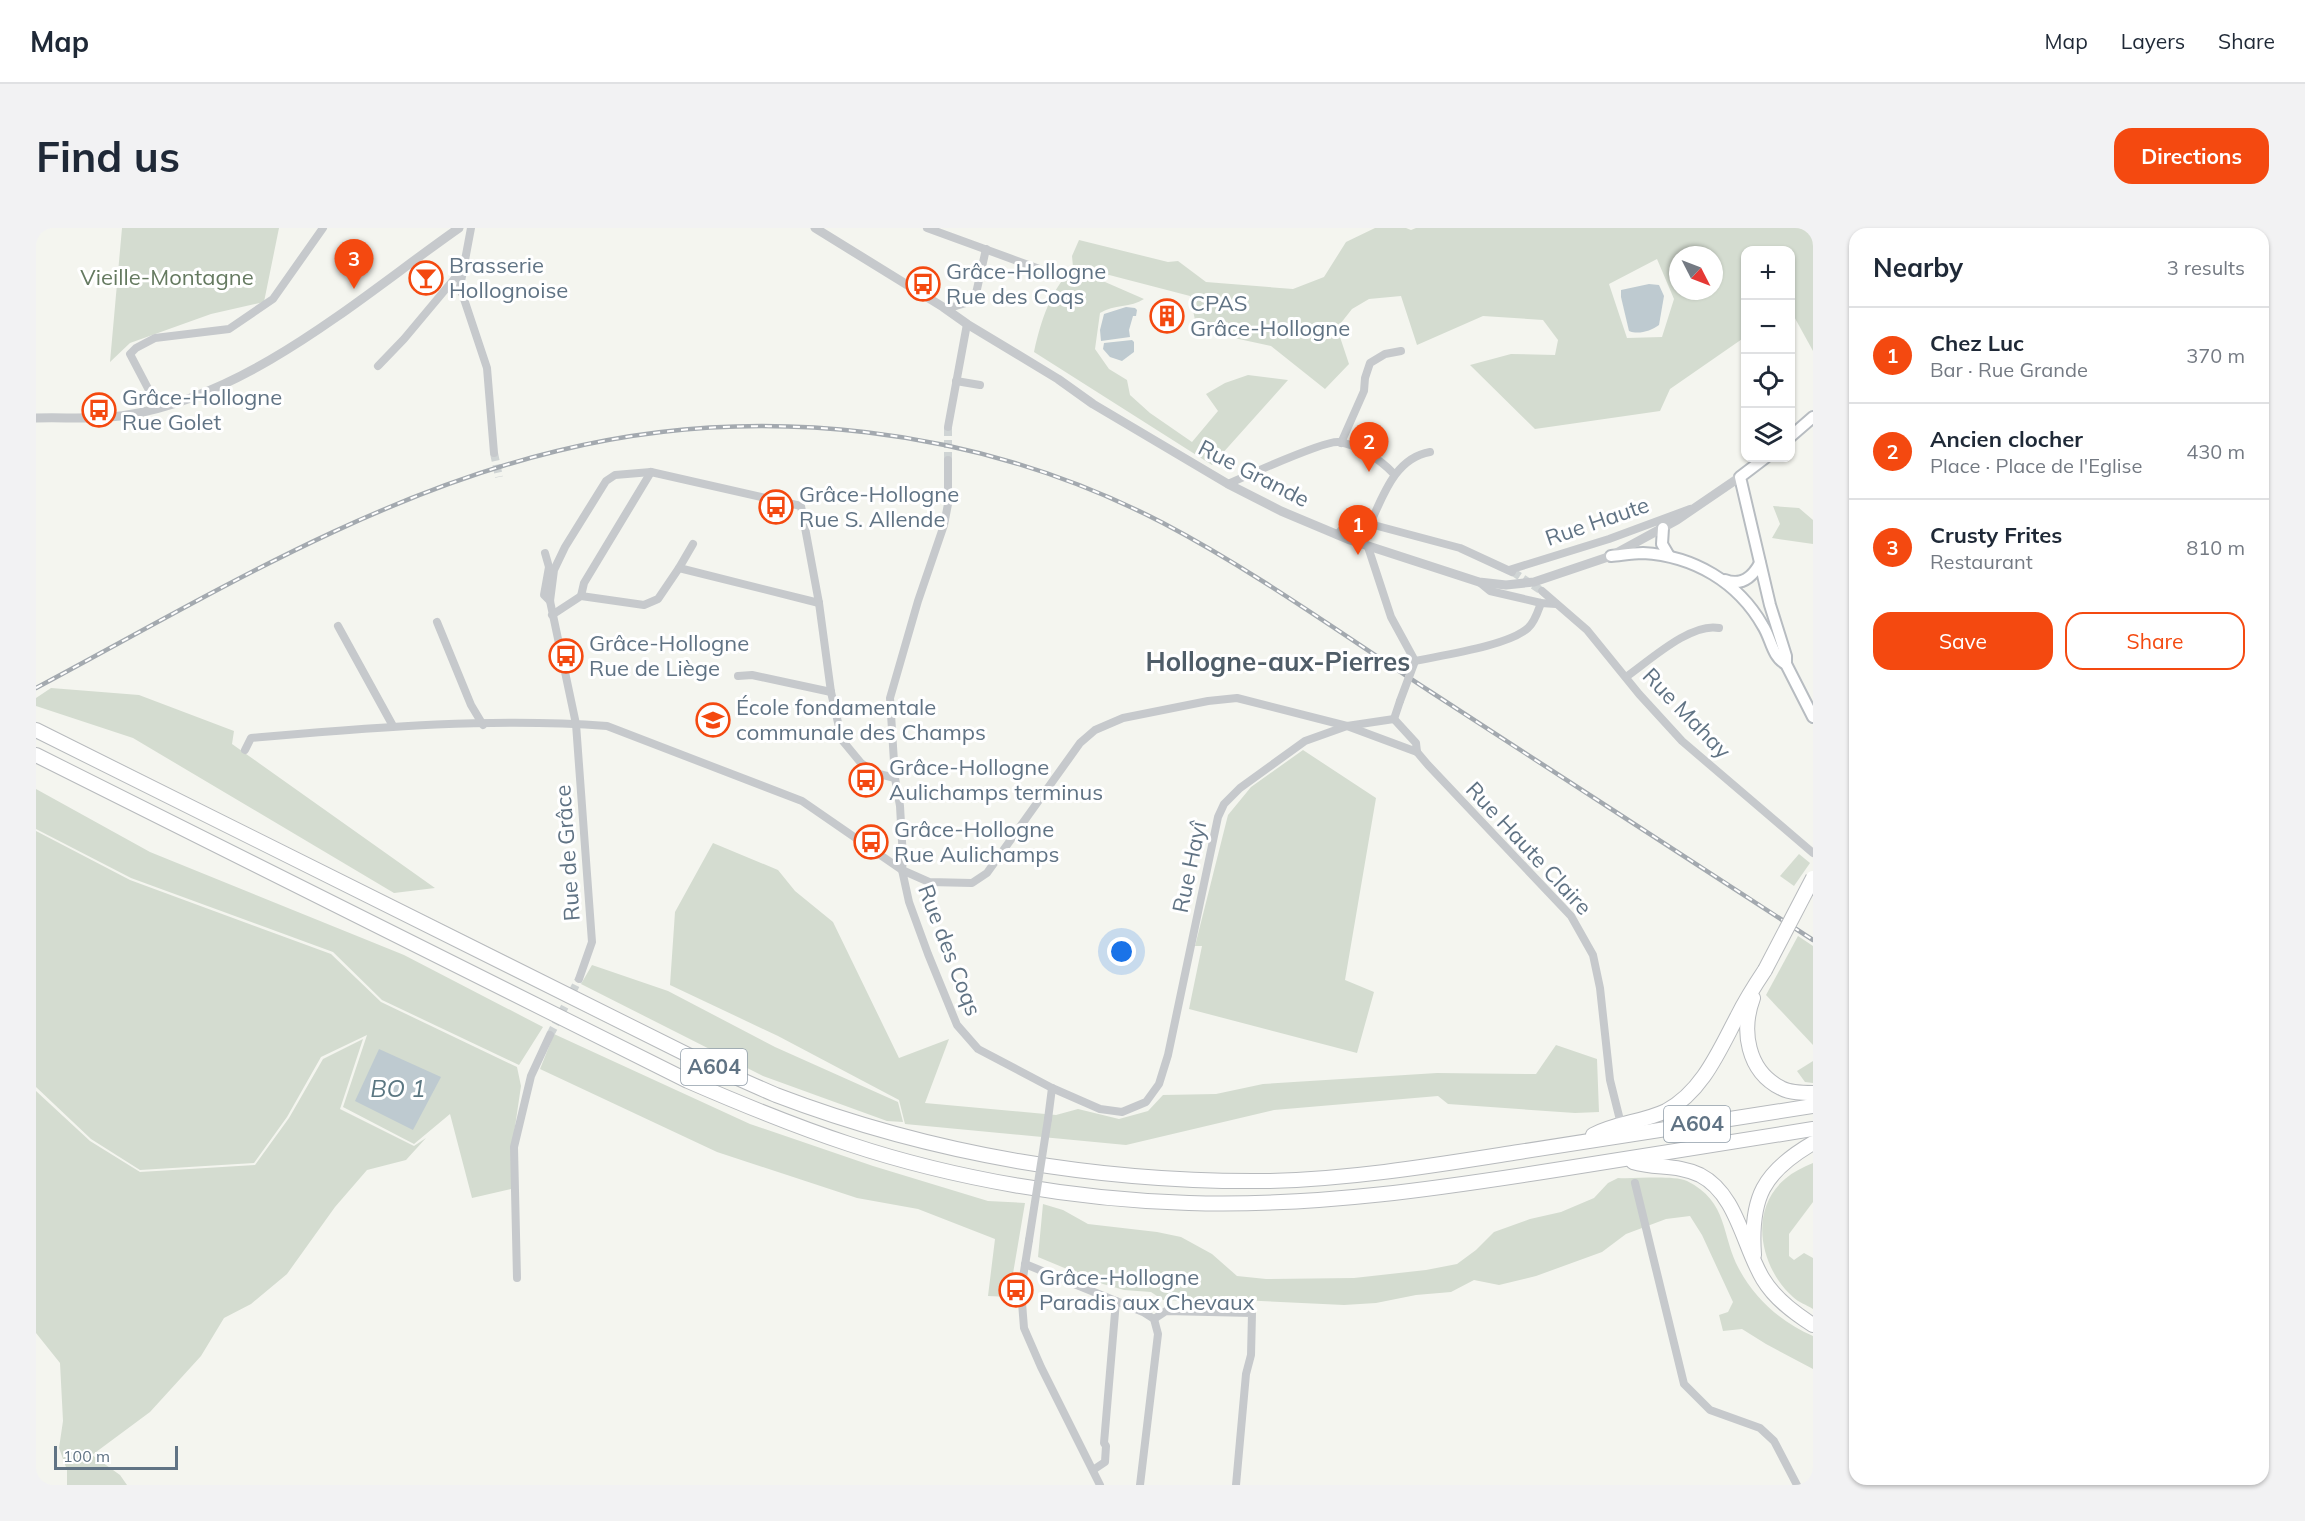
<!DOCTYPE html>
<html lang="en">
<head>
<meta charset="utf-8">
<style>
  :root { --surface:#fff; --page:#f2f2f3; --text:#1f2937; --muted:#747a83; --line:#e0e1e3; --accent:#f44910 }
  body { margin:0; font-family:Mulish,sans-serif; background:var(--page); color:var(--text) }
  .controls { position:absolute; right:18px; top:18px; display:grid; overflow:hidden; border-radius:12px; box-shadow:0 2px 4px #0004 }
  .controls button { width:54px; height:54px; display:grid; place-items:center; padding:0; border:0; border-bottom:2px solid var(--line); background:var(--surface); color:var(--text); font:30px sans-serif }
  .compass { position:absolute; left:1633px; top:18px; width:54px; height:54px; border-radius:50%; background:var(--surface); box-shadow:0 2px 4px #0004; rotate:132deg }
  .scale { position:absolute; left:18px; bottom:15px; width:124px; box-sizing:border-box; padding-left:6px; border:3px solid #607384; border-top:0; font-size:16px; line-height:21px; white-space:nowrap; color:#607384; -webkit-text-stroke:4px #fff; paint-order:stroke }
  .you { position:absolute; left:1086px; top:724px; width:21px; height:21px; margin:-15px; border:4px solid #fff; border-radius:50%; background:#1a73e8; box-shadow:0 0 0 9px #1a73e833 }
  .badge { display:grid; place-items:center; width:39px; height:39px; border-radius:50%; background:var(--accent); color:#fff; font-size:20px; font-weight:700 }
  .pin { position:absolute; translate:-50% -50px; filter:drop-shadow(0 2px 3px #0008) }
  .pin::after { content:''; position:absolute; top:32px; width:21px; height:18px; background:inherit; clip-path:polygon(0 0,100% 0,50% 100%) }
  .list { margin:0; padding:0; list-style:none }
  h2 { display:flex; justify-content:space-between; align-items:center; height:78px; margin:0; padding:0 24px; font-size:26px }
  h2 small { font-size:20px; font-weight:400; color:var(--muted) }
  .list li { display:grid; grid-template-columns:39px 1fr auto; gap:18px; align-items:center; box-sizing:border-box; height:96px; padding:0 24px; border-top:2px solid var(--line) }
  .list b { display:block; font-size:22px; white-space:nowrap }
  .list p { margin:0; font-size:20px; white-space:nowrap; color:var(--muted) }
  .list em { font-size:20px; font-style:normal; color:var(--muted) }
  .actions { display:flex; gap:12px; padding:18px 24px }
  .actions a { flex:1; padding:14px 0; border:2px solid var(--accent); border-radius:18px; text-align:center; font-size:21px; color:var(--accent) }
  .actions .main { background:var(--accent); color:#fff }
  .icon { flex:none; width:33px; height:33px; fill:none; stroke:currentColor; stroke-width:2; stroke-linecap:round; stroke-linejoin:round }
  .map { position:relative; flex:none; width:1777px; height:1257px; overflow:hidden; border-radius:18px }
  header { display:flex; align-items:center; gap:36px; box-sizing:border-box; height:84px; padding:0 30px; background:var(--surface); border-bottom:2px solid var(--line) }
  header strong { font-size:28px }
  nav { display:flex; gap:33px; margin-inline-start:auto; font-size:21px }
  .intro { display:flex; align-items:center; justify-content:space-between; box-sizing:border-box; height:144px; padding:0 36px }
  h1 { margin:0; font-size:42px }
  .button { padding:15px 27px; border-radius:18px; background:var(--accent); color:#fff; font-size:21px; font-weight:700 }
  main { display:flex; gap:36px; padding:0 36px }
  aside { flex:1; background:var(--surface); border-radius:18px; box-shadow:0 2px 4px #0004 }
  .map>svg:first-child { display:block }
  .green { fill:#d4dcd0; fill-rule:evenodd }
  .water { fill:#becad0 }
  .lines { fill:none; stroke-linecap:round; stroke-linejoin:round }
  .minor-tunnel { stroke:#cfd4d4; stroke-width:8; stroke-dasharray:8 4; stroke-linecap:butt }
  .secondary-casing { stroke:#b7bcc1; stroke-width:14 }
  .motorway-casing { stroke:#b7babd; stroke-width:16 }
  .minor { stroke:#c6c9cc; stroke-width:8 }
  .tertiary { stroke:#c6c9cc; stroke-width:9 }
  .secondary { stroke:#fff; stroke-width:10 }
  .motorway { stroke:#fff; stroke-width:14 }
  .rail-casing { stroke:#a3a9af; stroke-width:4.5 }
  .rail { stroke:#fff; stroke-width:2; stroke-dasharray:7; stroke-linecap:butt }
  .motorway-bridge-casing { stroke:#b7babd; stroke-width:16; stroke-linecap:butt }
  .minor-bridge { stroke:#c6c9cc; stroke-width:8 }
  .motorway-bridge { stroke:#fff; stroke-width:14 }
  .labels { text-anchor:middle; stroke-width:6; stroke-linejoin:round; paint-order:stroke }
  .shield { fill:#fff; stroke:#909da9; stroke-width:1.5 }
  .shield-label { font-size:21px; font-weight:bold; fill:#607384 }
  .poi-label { font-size:22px; fill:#607384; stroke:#fff; text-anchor:start }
  .park-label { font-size:22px; fill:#657a60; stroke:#fff }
  .street-label { font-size:22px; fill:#607384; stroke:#fff }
  .water-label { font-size:24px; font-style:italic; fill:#5b7782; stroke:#fff }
  .quarter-label { font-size:26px; font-weight:bold; fill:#4f5d68; stroke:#fff }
</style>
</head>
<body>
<header>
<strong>Map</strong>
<nav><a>Map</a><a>Layers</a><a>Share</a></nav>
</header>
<div class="intro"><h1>Find us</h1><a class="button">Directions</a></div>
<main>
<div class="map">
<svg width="1777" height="1257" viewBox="0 0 1777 1257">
  <rect width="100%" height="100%" fill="#f4f5ef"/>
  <g class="green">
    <polygon points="86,0 243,0 228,74 175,86 94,115 74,134"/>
    <path d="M1339,0h31l5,2 5,-2h397v123l-22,-40 -1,-61h-44l-1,87 -75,52 -10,22 -125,18 -65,-64 41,-11 44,1 3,-15 -15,-20 -60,-4 -66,29 -16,-49 -32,3 -17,10 -15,19 12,36 -24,25 -54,-43 -46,-10 -30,-16 -5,-24 -100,-26 -1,5 55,24c-13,9 -30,5 -44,14l-5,36 14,20 18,11 3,15 20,18 42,29 26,-31 -12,-17 19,-11 23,-8 40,5 -76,85 -178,-113c7,-32 16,-60 39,-85l-1,-11 7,-16 89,22 10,-1 28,21 87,7 31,-12 22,-35zM1642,27h36v36h-36zM1621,31l17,40 -12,38 -35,1 -18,-54z"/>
    <polygon points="1737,278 1763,280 1777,292 1777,316 1736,310 1744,296"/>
    <polygon points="15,460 103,467 198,503 196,516 399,660 358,665 97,510 0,478 0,470"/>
    <polygon points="1267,522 1340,570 1309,752 1338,764 1321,825 1153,781 1166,718 1159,718 1192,587 1215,559"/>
    <polygon points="0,561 114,624 368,727 507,799 483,837 346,772 297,724 95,650 0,601"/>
    <polygon points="0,603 94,652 295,726 345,774 481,839 485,858 476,919 475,961 436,970 414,886 378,916 307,879 331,807 285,829 251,889 218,935 104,942 55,911 0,859"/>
    <polygon points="677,615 742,642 759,663 797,694 863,830 913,811 889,875 1020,887 1042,881 1083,891 1112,883 1127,867 1180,866 1227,856 1401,845 1500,846 1520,817 1561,831 1563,884 1539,885 1412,876 1402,868 1238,882 1090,917 869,896 863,872 742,808 634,757 639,684"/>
    <polygon points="1763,626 1774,635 1758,658 1744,648"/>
    <polygon points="1762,708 1777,718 1777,817 1730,767"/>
    <polygon points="556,737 632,763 739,819 862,874 867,894 851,893 727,848 545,756"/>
    <polygon points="518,806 714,896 837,938 952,973 989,975 973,1069 952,1068 959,1011 882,981 821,970 681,924 504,841"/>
    <polygon points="327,811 304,881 378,918 390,910 370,932 331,942 299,979 251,1046 215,1076 188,1090 165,1128 114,1184 56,1227 84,1247 91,1257 31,1257 31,1242 23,1220 27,1193 24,1135 0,1105 0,863 54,913 104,944 219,937 253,890 287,831"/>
    <polygon points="1777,833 1777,855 1769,854 1761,843"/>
    <path d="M1777,935v39l-24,32v22l5,4 10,-7 9,5v51c-6,-4 -15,-7 -20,-12 -33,-29 -45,-87 -8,-118 8,-7 18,-12 28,-16z"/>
    <path d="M1582,950c18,1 54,-3 69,3 42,21 34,55 52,88 16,30 43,54 74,67v33l-47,-25 -24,-15 -19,2 -4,-16 9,-3 5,-10 -31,-67 -12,-19 -24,3 -40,15 -24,18 -66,24 -37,9 -25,-5 -23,12 -35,3 -40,8 -32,2 -105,-5 -26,2 -50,-2 -12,-8 -27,-2 -21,-6 -65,-27 5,-53 20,6 25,14 69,8 24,5 31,17 25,22 29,3 88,-1 72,-8 31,-6 19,-14 18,-18 36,-13 31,-7 33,-14 14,-15z"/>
  </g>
  <g class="water">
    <path d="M1613,56l10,1 5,11 -5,29c-8,6 -21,10 -30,6l-8,-34v-7z"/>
    <polygon points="1090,79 1099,80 1101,82 1100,88 1097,88 1093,102 1094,109 1065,113 1064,102 1068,86"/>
    <polygon points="1096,112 1098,114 1098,124 1086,133 1074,129 1067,121 1068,115"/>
    <polygon points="343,821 405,849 377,902 319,873"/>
  </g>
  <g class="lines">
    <g class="minor-tunnel">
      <polyline points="458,225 463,249"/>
      <polyline points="912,232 912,199"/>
      <polyline points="1477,344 1506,363"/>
      <polyline points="514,807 543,751"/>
    </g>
    <g class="secondary-casing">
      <g id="secondary">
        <polyline points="1754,209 1777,189"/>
        <polyline points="1729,230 1704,249 1734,377 1750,428 1750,436"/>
        <polyline points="1627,300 1626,316 1633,328"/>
        <path d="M1575,328c11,-1 21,-3 32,-3 51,3 95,29 120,73 8,12 9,31 23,38l27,53"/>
        <path d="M1689,352c16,6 27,-2 35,-17"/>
      </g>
    </g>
    <g class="motorway-casing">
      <g id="motorway">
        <path d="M0,502l662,330c26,12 52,24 78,35 157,60 326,88 493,86 84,-2 167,-16 250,-29 98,-15 196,-31 294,-46"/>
        <path d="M0,527l652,326c53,23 106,45 161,63 105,35 229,56 340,59 128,4 253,-15 379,-35 81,-13 163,-26 245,-39"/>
        <path d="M1717,770c-12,32 -6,73 28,90 9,5 22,5 32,5"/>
        <path d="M1557,907c22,-12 50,-13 73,-24 36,-19 53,-60 71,-94 8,-16 18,-32 28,-47"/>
        <path d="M1597,934c23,7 44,2 67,13 37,19 43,71 63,104 12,20 31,34 50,46"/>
        <path d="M1718,1027c-4,-57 9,-83 59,-112"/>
      </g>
    </g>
    <g class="minor">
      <polyline points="435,0 424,59 451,140 458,225"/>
      <polyline points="891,0 1020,47"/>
      <path d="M913,82c7,-7 18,-4 26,-12l11,-49"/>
      <polyline points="342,138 368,111 424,44"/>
      <polyline points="920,153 944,157"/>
      <polyline points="119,179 116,168 94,126 100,120 119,110 193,101 237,71 287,0"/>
      <polyline points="912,199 931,96"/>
      <polyline points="1305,215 1328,163 1329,150 1334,135 1349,126 1365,123"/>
      <polyline points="912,232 912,276 908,297 882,373 854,470 859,550 864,578 867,631 866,642 873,674 892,726 921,797 942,821 1016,860 1064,881 1086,884 1110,874 1123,856 1132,827 1182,589 1188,576 1204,560 1269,513 1311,498 1358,491"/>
      <path d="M1192,256c18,-8 95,-43 110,-42 19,2 43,18 56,32"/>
      <path d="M1334,296c13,-28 25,-66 60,-72"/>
      <polyline points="1301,307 1306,301 1334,296 1424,320 1476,344"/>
      <path d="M1332,319l23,70 24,44c28,-6 93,-15 113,-33 7,-6 10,-17 13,-25"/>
      <polyline points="509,325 513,339 508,367 514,373"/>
      <polyline points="643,340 657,316"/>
      <polyline points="1473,342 1573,311 1654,281"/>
      <polyline points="1443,354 1454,363 1505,375 1520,376"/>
      <polyline points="1506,363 1551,402 1603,466 1646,513 1777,625"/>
      <polyline points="545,368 548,355 615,244"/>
      <polyline points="516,387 545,368 608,377 622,371 643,340 783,375"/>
      <polyline points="401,394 435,477 447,497"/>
      <polyline points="302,398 357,498"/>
      <polyline points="702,448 716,447 795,464"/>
      <path d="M1590,449c23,-16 65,-55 93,-49"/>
      <polyline points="1358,491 1380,515 1381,524 1392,537 1535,688 1557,727 1564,760 1574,852 1584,892"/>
      <polyline points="1358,491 1364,473"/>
      <path d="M209,522l6,-12c118,-10 238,-21 356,-12l195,75 100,69 27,12 43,1 15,-10 93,-130 15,-13 28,-12 85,-17 29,-3 110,28 70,26"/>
      <polyline points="543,751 556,714 540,496 514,373 518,342 529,319 570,253 579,247 615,244 765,278 783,375 795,464 806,512 825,535 839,545 859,550"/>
      <polyline points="1012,891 1016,860"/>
      <polyline points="1599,955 1648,1156 1674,1182 1724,1200 1738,1213 1761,1257"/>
      <polyline points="993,1012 985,1062 988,1100 1005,1139 1064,1257"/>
      <polyline points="989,1036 1107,1084 1118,1091 1122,1106 1104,1257"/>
      <polyline points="481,1050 478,919 495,848 514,807"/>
      <polyline points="1118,1091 1130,1083 1216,1085 1215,1127 1210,1146 1200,1257"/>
      <polyline points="1057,1242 1069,1234 1070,1218 1068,1215 1080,1073"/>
    </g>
    <g class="tertiary">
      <polyline points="779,0 907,79 931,96 1022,151 1057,176 1192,256 1245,283 1314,312 1443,354 1470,357 1498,354 1575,328 1641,292 1704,249"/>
      <path d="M0,190c30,-1 62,2 91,-3 124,-20 232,-117 332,-187"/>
    </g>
    <use href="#secondary" class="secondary"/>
    <use href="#motorway" class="motorway"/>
    <g class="rail-casing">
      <path id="rail" d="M0,460c167,-89 335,-192 521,-237 202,-50 421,-24 606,72 93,49 180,112 268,169 127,83 255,165 382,248"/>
    </g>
    <use href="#rail" class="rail"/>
    <g class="motorway-bridge-casing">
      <polyline id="motorway-bridge" points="1729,742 1777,650"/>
    </g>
    <g class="minor-bridge">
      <polyline points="1364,473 1379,433"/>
      <polyline points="993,1012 1012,891"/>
    </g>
    <use href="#motorway-bridge" class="motorway-bridge"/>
  </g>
  <defs>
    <g id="bar-ring" transform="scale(1.725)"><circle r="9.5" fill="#fff" stroke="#f44910" stroke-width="1.5"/><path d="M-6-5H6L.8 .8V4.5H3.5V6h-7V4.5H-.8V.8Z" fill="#f44910"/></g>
    <g id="bus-ring" transform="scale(1.725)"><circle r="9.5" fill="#fff" stroke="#f44910" stroke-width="1.5"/><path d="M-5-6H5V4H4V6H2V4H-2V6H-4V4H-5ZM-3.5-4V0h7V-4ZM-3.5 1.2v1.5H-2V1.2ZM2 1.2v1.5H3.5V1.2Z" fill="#f44910"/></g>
    <g id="building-ring" transform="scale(1.725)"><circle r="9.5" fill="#fff" stroke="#f44910" stroke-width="1.5"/><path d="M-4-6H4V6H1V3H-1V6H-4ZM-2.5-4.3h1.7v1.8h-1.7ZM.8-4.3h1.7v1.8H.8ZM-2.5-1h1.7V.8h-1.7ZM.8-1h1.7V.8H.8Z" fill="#f44910"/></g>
    <g id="school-ring" transform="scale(1.725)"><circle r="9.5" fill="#fff" stroke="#f44910" stroke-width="1.5"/><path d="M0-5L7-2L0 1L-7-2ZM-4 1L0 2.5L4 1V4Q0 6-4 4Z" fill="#f44910"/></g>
  </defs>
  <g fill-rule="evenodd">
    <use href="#bar-ring" x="390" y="50"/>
    <use href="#bus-ring" x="887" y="56"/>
    <use href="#building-ring" x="1131" y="88"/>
    <use href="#bus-ring" x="63" y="182"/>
    <use href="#bus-ring" x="740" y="279"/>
    <use href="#bus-ring" x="530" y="428"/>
    <use href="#school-ring" x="677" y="492"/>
    <use href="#bus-ring" x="830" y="552"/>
    <use href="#bus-ring" x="835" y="614"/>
    <use href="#bus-ring" x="980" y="1062"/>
  </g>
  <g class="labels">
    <g class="shield">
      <rect x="645" y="821" width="66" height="36" rx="4.5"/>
      <rect x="1628" y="878" width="66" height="36" rx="4.5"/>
    </g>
    <g class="shield-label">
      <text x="678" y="846">A604</text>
      <text x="1661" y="903">A604</text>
    </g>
    <g class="poi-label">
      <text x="413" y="45">Brasserie<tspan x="413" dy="25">Hollognoise</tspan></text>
      <text x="910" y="51">Grâce-Hollogne<tspan x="910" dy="25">Rue des Coqs</tspan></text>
      <text x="1154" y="83">CPAS<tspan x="1154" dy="25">Grâce-Hollogne</tspan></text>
      <text x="86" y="177">Grâce-Hollogne<tspan x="86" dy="25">Rue Golet</tspan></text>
      <text x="763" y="274">Grâce-Hollogne<tspan x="763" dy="25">Rue S. Allende</tspan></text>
      <text x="553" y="423">Grâce-Hollogne<tspan x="553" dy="25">Rue de Liège</tspan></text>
      <text x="700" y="487">École fondamentale<tspan x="700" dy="25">communale des Champs</tspan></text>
      <text x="853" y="547">Grâce-Hollogne<tspan x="853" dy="25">Aulichamps terminus</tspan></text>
      <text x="858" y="609">Grâce-Hollogne<tspan x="858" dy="25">Rue Aulichamps</tspan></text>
      <text x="1003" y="1057">Grâce-Hollogne<tspan x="1003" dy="25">Paradis aux Chevaux</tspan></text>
    </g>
    <g class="park-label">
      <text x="131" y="57">Vieille-Montagne</text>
    </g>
    <g class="street-label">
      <text transform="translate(1218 245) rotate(27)" y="8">Rue Grande</text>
      <text transform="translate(1561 293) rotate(-19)" y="8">Rue Haute</text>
      <text transform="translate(1651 485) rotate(46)" y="8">Rue Mahay</text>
      <text transform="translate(1493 620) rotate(47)" y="8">Rue Haute Claire</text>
      <text transform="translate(531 625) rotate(-94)" y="8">Rue de Grâce</text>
      <text transform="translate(1153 639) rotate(-78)" y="8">Rue Hayî</text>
      <text transform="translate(914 722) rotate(69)" y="8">Rue des Coqs</text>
    </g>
    <g class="water-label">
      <text x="362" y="869">BO 1</text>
    </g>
    <g class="quarter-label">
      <text x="1242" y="443">Hollogne-aux-Pierres</text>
    </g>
  </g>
</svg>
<div class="controls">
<button>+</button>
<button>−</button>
<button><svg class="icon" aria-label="locate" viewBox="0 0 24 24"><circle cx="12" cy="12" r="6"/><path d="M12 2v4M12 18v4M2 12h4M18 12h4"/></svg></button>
<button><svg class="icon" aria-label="layers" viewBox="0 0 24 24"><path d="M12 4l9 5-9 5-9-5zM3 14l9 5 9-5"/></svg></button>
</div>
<svg class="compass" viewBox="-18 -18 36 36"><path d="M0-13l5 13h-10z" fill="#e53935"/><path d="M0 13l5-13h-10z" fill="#747a83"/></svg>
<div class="scale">100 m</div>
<div class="you"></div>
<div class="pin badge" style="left:1322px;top:327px">1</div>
<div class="pin badge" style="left:1333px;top:244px">2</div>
<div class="pin badge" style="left:318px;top:61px">3</div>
</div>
<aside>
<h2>Nearby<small>3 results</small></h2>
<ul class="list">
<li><span class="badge">1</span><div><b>Chez Luc</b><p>Bar · Rue Grande</p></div><em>370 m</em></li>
<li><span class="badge">2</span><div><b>Ancien clocher</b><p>Place · Place de l'Eglise</p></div><em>430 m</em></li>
<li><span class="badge">3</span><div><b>Crusty Frites</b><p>Restaurant</p></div><em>810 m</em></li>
</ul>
<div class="actions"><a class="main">Save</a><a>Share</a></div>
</aside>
</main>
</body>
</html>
